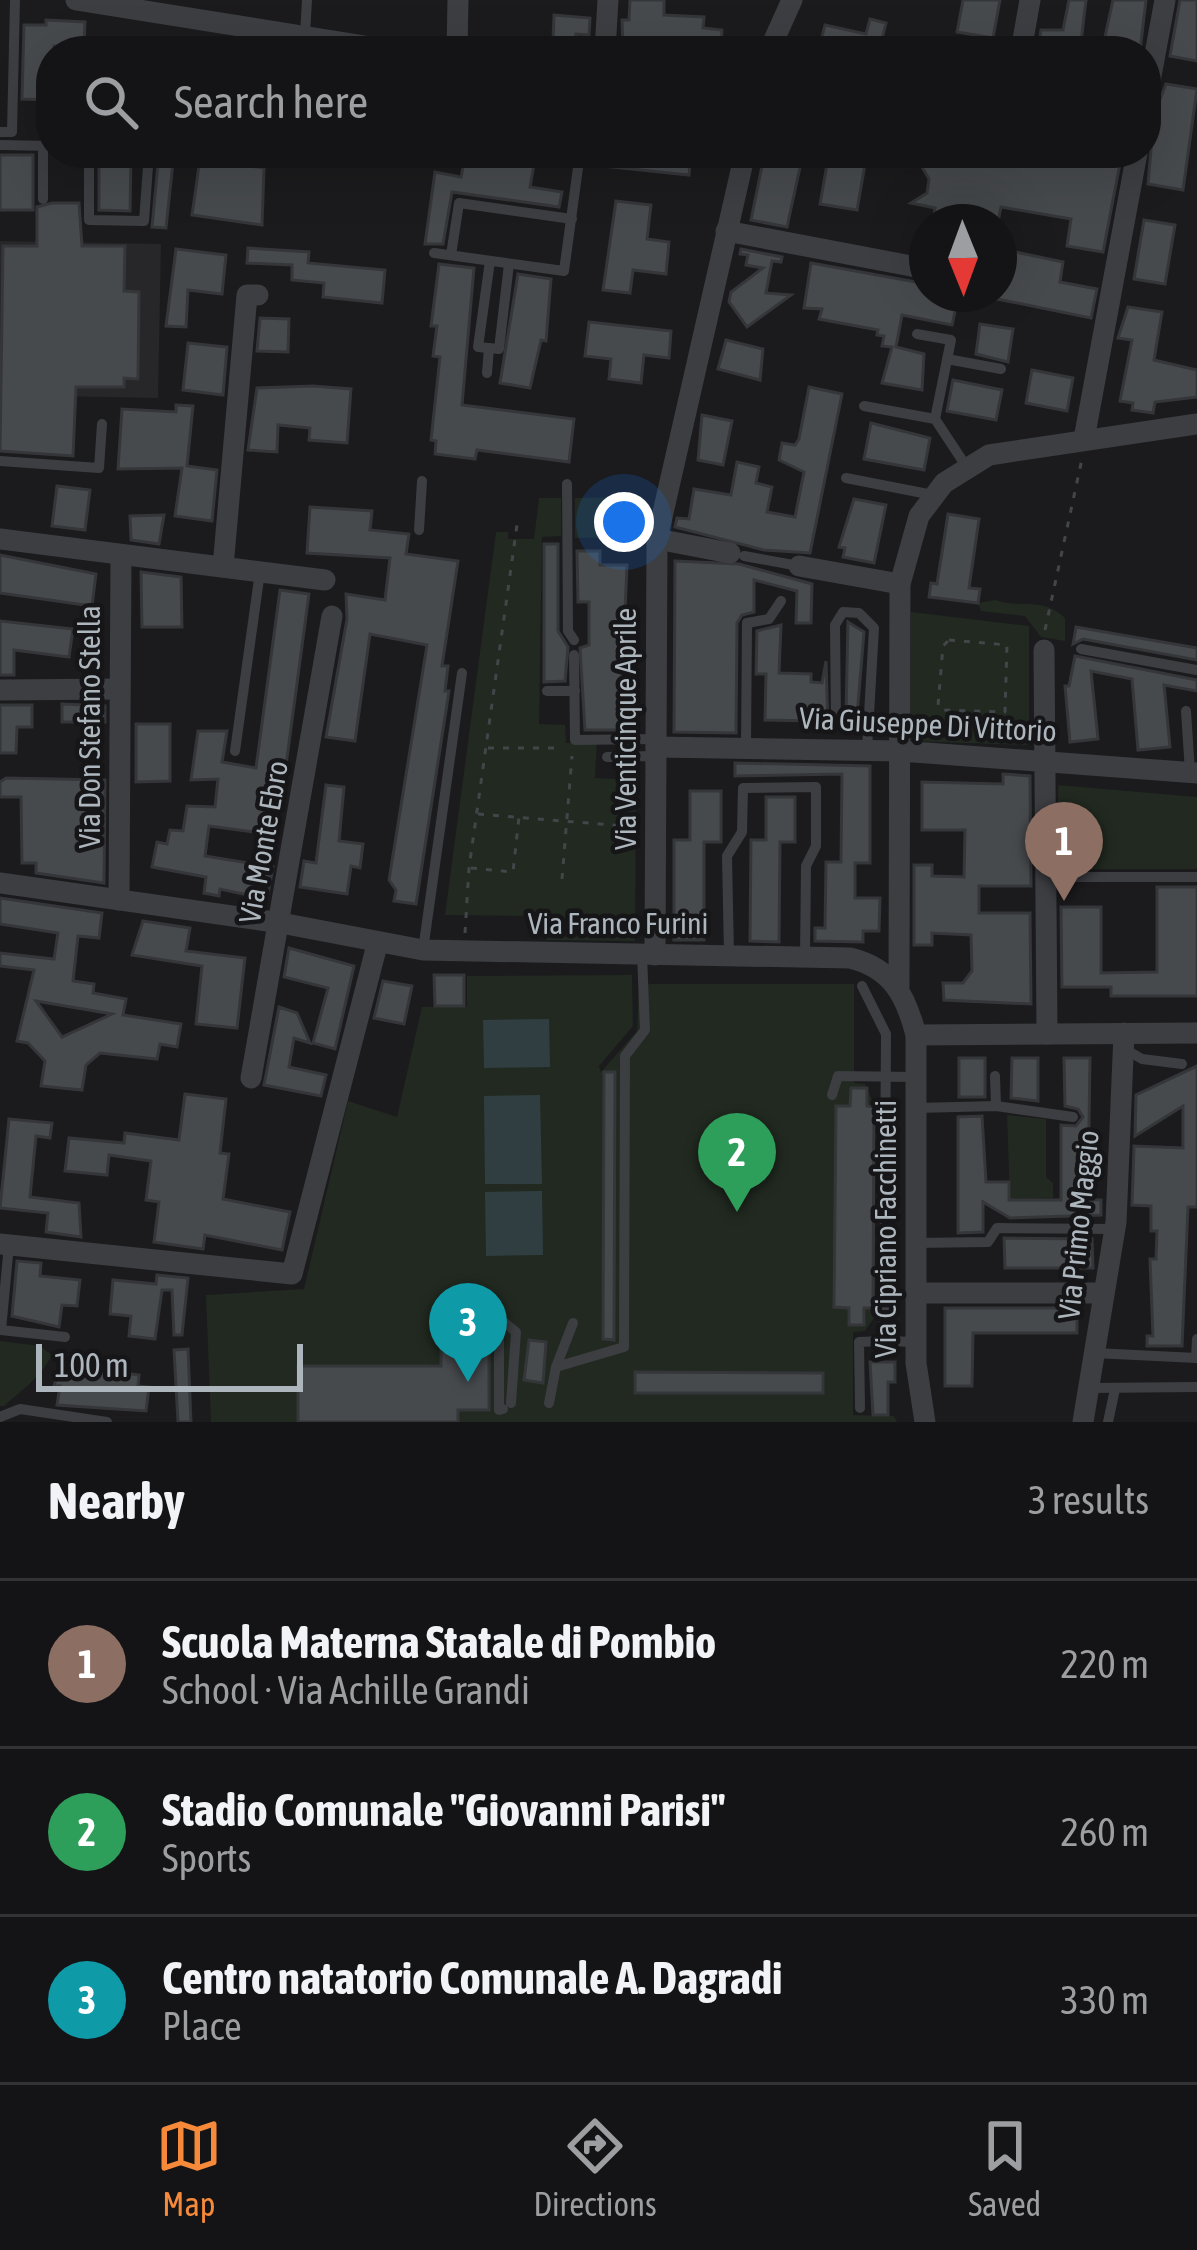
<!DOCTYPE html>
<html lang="en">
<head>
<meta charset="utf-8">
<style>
  :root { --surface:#141416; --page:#212123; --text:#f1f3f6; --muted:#9d9ea1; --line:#333335; --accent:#f68a3a }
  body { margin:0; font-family:"Asap Condensed",sans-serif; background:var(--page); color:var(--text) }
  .compass { position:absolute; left:909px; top:204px; width:108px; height:108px; border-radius:50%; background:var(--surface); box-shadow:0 12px 48px #0002; rotate:179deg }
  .scale { position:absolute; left:36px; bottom:30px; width:267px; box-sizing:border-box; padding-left:12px; border:6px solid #adb6bd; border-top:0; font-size:33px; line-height:42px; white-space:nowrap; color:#adb6bd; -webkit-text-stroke:9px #161618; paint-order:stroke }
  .you { position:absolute; left:624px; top:522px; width:42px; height:42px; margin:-30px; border:9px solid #fff; border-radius:50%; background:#1a73e8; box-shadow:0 0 0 18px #1a73e833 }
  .badge { display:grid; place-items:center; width:78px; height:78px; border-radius:50%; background:var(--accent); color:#fff; font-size:39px; font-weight:700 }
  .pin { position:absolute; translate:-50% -99px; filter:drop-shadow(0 3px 6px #0008) }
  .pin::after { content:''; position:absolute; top:63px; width:42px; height:36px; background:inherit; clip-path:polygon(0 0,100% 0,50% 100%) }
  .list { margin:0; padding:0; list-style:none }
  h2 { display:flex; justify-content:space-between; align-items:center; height:156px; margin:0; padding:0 48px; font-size:51px }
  h2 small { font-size:39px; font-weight:400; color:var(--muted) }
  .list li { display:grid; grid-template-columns:78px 1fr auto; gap:36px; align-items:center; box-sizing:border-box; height:168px; padding:0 48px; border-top:3px solid var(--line) }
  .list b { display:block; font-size:45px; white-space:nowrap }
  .list p { margin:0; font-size:39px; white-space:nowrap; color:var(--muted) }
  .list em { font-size:39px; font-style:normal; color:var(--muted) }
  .icon { flex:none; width:66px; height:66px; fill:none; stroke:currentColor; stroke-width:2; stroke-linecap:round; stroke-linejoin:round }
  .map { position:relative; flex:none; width:1197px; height:1422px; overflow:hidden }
  .search { position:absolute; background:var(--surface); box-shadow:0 12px 48px #0002; left:36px; right:36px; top:36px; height:132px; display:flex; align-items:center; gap:30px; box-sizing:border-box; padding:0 42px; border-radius:48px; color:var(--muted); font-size:45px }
  .sheet { height:660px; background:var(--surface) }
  nav { display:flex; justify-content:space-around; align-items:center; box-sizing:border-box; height:168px; border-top:3px solid var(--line); background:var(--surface); font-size:33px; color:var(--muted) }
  nav a { display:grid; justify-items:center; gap:6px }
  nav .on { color:var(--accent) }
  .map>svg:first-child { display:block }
  .built { fill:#27272a }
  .green { fill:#212920 }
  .water { fill:#303e42 }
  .building { fill:#474a4d; stroke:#353639; stroke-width:3; fill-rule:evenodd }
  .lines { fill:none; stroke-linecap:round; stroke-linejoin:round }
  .path { stroke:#424649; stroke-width:3; stroke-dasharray:6 9; stroke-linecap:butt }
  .lane { stroke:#3c3e42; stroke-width:10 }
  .street { stroke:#3c3e42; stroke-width:21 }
  .labels { text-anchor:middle; stroke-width:9; stroke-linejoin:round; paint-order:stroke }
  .street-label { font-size:30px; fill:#adb6bd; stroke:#161618 }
</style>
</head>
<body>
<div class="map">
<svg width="1197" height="1422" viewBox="0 0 1197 1422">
  <rect width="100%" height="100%" fill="#1b1b1d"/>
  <polygon class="built" points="0,241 161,244 158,398 0,395"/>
  <g class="green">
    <polygon points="634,497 635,537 575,538 575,498"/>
    <polygon points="539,498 561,498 561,536 542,537 539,724 565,725 566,743 597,742 595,778 636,780 635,941 546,940 544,916 445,915 496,532 508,532 508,539 534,539"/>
    <path d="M995,600c26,9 48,-4 70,18v23l-24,-4 -16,-21 -44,-5 -3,-8z"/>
    <polygon points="911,612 1029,626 1029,745 910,741"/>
    <polygon points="1058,785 1197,797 1197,869 1059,869"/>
    <polygon points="632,975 633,1026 599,1066 601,1072 637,1031 639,984 854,984 854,1083 865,1084 875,1107 875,1316 865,1331 853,1332 853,1415 894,1416 897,1422 211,1422 206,1295 304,1289 348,1101 397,1117 422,1007 467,1007 467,976"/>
    <polygon points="1007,1115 1046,1119 1046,1177 1053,1183 1053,1198 1010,1199"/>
    <path d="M0,1341l40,5 12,9c-11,22 -30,35 -48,51h-4z"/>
  </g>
  <g class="water">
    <polygon points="549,1019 550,1067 484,1068 483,1020"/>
    <polygon points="540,1095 542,1184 485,1184 484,1096"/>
    <polygon points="542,1191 543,1255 486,1256 485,1192"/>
  </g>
  <g class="building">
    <polygon points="630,0 664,0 664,15 704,17 703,28 722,30 721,51 623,51 622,20 629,20"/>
    <polygon points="963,0 1000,0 993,38 957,32"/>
    <polygon points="1069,0 1086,0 1080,51 1038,51 1041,30 1063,30"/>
    <polygon points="1113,0 1146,0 1140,51 1103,46"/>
    <polygon points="1180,0 1197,0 1197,61 1170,56"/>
    <polygon points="554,15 590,18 589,35 576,34 575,40 553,39"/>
    <polygon points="870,19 886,23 879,51 834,51 836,44 821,41 825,25 866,34"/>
    <polygon points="46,20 85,22 84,47 54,46 51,100 22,99 24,25 46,25"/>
    <polygon points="1166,84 1197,89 1183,190 1148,184 1154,115"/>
    <polygon points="99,153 131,153 130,211 99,210"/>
    <polygon points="159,153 174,153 166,228 152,227"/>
    <polygon points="466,153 534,165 530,187 562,192 559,207 452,192 443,244 425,244 435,172 461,177"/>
    <polygon points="603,153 691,153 689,175 602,166"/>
    <polygon points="829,153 867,153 857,210 820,204"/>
    <polygon points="934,153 1122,153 1103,252 1067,246 1071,219 1001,207 998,222 933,222 935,208 911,203 927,193 929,179 922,167"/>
    <rect x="0" y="155" width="33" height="55"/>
    <polygon points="764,156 801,163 787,227 751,220"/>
    <polygon points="200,159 264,168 262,225 192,215"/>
    <polygon points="616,201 651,205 647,239 669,242 666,274 633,270 630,293 603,290"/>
    <polygon points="52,203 79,203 82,246 125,246 124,291 139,292 138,379 124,378 124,387 76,387 73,456 0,451 3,246 37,246 37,207"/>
    <polygon points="1144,220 1175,225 1165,284 1134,279"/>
    <polygon points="248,248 309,252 308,263 385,270 382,303 323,297 324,283 292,280 292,265 247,263"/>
    <polygon points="176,249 226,255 222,294 188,290 186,327 166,326"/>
    <polygon points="741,249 782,257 781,262 772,261 766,293 791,295 747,327 729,302 731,292 763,268 746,265 748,255 740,254"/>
    <polygon points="1006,250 1063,262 1060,282 1097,289 1091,318 997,299"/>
    <polygon points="811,263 927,284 927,294 959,294 952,325 902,315 896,347 924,354 922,390 882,383 892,347 882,346 884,336 877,335 878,330 819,319 822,309 804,308"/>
    <polygon points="439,264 474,268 462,405 574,419 569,462 477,450 475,459 435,454 436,441 431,440 440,357 433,356 437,326 431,326"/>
    <polygon points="518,274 551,279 546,341 541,340 530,388 500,383"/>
    <polygon points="1128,307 1162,312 1154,360 1197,370 1197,397 1155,402 1153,413 1132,410 1133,403 1120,401 1132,340 1118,338"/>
    <polygon points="260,318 289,319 288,352 257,351"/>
    <polygon points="589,322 671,331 669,358 644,355 641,383 609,379 611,359 585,356"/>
    <polygon points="980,324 1013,329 1008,362 976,354"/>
    <polygon points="726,340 763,349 760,380 718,369"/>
    <polygon points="188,343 227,347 223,395 183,390"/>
    <polygon points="1032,370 1073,378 1067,411 1026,403"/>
    <polygon points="953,380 1002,390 996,420 947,411"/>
    <polygon points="313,386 351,389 347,443 309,440 310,428 278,425 277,452 248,450 257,388"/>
    <polygon points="809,387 842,394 810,553 764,550 675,527 677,518 689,519 694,489 731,495 737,462 759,467 756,483 772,487 767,512 795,517 804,472 779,460 782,443 795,445 799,439"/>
    <polygon points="176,405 193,406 187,466 217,470 212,521 175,516 182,468 118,469 122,409 176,412"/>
    <polygon points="702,415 732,421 723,465 698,460"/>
    <polygon points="871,423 930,438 924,470 864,459"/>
    <polygon points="57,486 90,490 85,530 52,526"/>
    <polygon points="854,499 886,505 874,563 843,557 845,548 839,547"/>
    <polygon points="310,507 372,511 370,530 409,534 406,554 458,561 442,666 448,666 445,691 449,691 416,904 394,901 396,890 389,880 427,645 370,634 355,741 326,737 347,619 346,594 385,600 390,558 307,553"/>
    <polygon points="948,514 979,519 969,588 980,589 978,603 929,597 931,583 937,584"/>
    <polygon points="164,515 159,544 131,540 130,516"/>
    <polygon points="544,544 558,544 558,631 568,647 565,681 544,682"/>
    <polygon points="577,551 600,551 600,565 627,565 620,730 585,730 580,648 589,645 589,602 578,602"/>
    <polygon points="0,555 96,574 92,606 0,593"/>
    <polygon points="675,561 739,564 812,584 811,623 796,623 797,591 754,580 754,612 742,615 737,623 736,733 674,732"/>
    <polygon points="141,572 181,577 182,627 142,627"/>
    <polygon points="280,590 309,594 280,810 265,807 261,833 209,826 205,856 273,867 267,899 220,889 219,896 204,893 206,877 152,867 157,842 167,844 170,830 183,831 187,806 215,807 218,779 191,780 198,731 227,731 222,762 256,768"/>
    <polygon points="0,621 73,629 69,657 14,650 14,675 0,675"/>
    <polygon points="848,622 864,632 857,716 846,714"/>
    <polygon points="781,625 779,673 811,674 811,682 822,683 826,661 828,728 814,729 814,721 765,720 766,674 756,674 757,631"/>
    <polygon points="1076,627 1197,648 1197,660 1083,639 1073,644"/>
    <polygon points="1075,656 1197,680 1197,691 1164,685 1170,747 1138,750 1132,679 1091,671 1098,739 1070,742 1065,686 1069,686"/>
    <polygon points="62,704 105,706 105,722 62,722"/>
    <polygon points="0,705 32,705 32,727 17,727 16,753 0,753"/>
    <polygon points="136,724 170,724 170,781 136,782"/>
    <polygon points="735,763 870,766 870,863 855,863 855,898 880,898 879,931 863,931 863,942 815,941 815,928 825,928 826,862 841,862 842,774 735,776"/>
    <polygon points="1003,774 1030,776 1031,886 979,886 979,913 1030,913 1031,1004 944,1000 943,983 963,983 972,971 971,935 932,933 932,945 914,945 914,865 932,865 932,876 964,877 965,830 922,830 922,782 1003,784"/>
    <polygon points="6,778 105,780 104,883 36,873 36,863 22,863 21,797 0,797 0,782"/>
    <polygon points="326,785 344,787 339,841 363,844 360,868 351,866 347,894 300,887 304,861 316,863"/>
    <polygon points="690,791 721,791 721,842 704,842 704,940 674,940 674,840 690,840"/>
    <polygon points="766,797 795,797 795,842 780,842 779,942 750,941 751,840 766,840"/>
    <polygon points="1157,887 1197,887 1197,996 1111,996 1111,987 1062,987 1061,907 1101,907 1101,973 1157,972"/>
    <path d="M0,898l102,15 -3,25 -21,-2 -5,45 21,3 -1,9 33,6 -3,16 58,9 -4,23 -17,-3 -3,15 -57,-6 -14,12 -4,25 -41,-4 4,-25 -17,-18 -11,-2 17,-71 -34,-4v-13l54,6 4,-26 -58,-9zM36,1001l76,13 -50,23z"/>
    <polygon points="143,921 190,928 186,951 245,958 237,1028 196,1024 202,966 132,955"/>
    <polygon points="289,948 354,966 335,1049 313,1043 328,988 284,977"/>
    <polygon points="434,975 464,975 464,1006 435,1006"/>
    <polygon points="383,981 412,986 404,1024 374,1018"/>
    <polygon points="279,1007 297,1013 310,1043 294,1038 289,1067 326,1075 321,1096 264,1085"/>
    <rect x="959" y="1058" width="26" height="39"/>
    <polygon points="1012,1058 1038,1058 1038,1101 1011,1098"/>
    <polygon points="1064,1058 1090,1058 1088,1187 1093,1187 1093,1200 1101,1200 1101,1215 1010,1218 983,1202 983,1232 958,1233 958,1117 982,1116 986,1182 1009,1182 1009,1200 1061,1200 1061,1125 1076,1126 1083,1117 1078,1109 1065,1106"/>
    <polygon points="1197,1066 1197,1207 1188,1207 1182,1346 1147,1346 1147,1336 1153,1336 1150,1259 1156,1259 1157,1231 1151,1231 1151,1206 1132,1205 1134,1146 1183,1148 1183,1106 1135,1136 1136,1095"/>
    <polygon points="604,1072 615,1072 614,1340 603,1339"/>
    <polygon points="851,1088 867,1088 867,1106 874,1107 873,1308 864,1308 864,1325 849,1325 849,1308 834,1307 836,1106 850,1106"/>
    <polygon points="185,1094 226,1099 220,1153 229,1154 223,1199 290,1212 282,1250 205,1235 203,1249 154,1242 159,1202 146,1200 151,1161 109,1155 107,1175 65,1171 69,1138 124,1143 125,1133 179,1140"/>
    <polygon points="9,1119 52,1123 50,1138 36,1136 30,1197 79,1203 81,1237 46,1232 48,1213 0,1208"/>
    <polygon points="1004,1238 1092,1239 1093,1268 1005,1268"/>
    <polygon points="17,1261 41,1263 40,1276 80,1280 77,1306 62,1305 59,1327 12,1316"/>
    <polygon points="157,1275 188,1278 182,1335 174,1335 172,1290 162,1290 155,1339 129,1336 131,1316 110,1314 113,1280 156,1284"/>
    <polygon points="945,1308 1077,1308 1077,1333 973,1333 972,1386 945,1386"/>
    <polygon points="489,1329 489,1410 458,1410 458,1422 298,1422 298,1366 441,1366 441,1338 450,1338 450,1330"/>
    <polygon points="529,1340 546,1342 543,1383 524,1380"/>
    <polygon points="188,1349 191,1422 178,1422 174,1350"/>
    <polygon points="63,1355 100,1360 99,1370 139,1375 138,1386 149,1387 146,1411 57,1405 60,1386 54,1386"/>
    <polygon points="870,1362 895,1362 895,1382 888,1382 888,1415 873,1415"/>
    <polygon points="635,1372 823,1373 823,1393 635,1393"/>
  </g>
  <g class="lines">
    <g class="path">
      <polyline points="1045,630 1082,459"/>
      <polygon points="949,640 1007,645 1005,712 942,710 938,706 943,646"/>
      <polyline points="970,735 970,715"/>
      <polyline points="488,748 562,748"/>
      <polyline points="478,814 636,827"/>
      <polyline points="471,868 513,872 519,817"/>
      <polyline points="562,879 572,756"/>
      <polyline points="465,933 469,868 517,525"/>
    </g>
    <g class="lane">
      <polyline points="305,35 307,0"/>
      <polyline points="0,132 12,132 15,0"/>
      <polyline points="0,145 51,146"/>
      <polyline points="43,146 43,199"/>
      <polyline points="89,153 89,220 144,221 149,153"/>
      <polyline points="434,253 564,271 580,153"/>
      <polyline points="451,255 459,203 572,219"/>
      <polyline points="490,261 478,347 499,349 509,264"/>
      <polyline points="917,334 951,340 935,419"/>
      <polyline points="947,359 1001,369"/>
      <polyline points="487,373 489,348"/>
      <polyline points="864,406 935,419 966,466"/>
      <polyline points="0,461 99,468 102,424"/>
      <polyline points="846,478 933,495"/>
      <polyline points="567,484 568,631 574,640"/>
      <polyline points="419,530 422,481"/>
      <polyline points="744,556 799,566"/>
      <polyline points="1081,649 1197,670"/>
      <polyline points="574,655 575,740 656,739"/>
      <polyline points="547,691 575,691"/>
      <polyline points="1186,711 1190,772"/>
      <polyline points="746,747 747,623 769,619 781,601"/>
      <polyline points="867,749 874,628 859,613 843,612 835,625 836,722 869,728"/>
      <polyline points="235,751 260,572"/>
      <polyline points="607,757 656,756"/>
      <polyline points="1046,877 1197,877"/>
      <polyline points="423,950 462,673"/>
      <polyline points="729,955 727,856 742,832 743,788 816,787 816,846 806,866 805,957"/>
      <polyline points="862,986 886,1034 884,1341 916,1342"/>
      <polyline points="1123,1048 1142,1059 1182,1064"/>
      <polyline points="995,1076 996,1106"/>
      <polyline points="832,1095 838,1076 915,1077"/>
      <polyline points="916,1108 996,1106 1073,1117"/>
      <polyline points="915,1243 988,1242 997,1228 1115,1229"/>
      <polyline points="9,1245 1,1330 65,1337"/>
      <polyline points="1094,1353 1197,1358"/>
      <polyline points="1196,1358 1197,1339"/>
      <polyline points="556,1367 573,1323"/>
      <polyline points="1089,1388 1197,1387"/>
      <polyline points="549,1403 556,1367 624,1347 625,1056 645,1030 642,954"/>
      <polyline points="860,1408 859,1342 884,1341"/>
      <polyline points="503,1409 499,1410 499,1328 505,1323 516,1332 511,1403"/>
      <polyline points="0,1417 20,1409 107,1422"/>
      <polyline points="1108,1422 1115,1389"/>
    </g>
    <g class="street">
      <polyline points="76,0 396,51"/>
      <polyline points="457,51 458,0"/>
      <polyline points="605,51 608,0"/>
      <polyline points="769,51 792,0"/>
      <polyline points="1021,51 1030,0"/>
      <polyline points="1146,103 1165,0"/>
      <polyline points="726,231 927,269"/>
      <polyline points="1084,439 1137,153"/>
      <polyline points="0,539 325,580"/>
      <polyline points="657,539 730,553"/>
      <polyline points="799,566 900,584"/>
      <polyline points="223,567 247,295 258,295"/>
      <polyline points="1044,650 1047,1034"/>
      <polyline points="0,690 120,689"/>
      <polyline points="656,747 900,751 1197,773"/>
      <path d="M0,883l281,40 142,27 427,8c42,10 56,38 66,77l281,-2"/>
      <polyline points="119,900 121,555"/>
      <polyline points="655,955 657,539 745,153"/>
      <polyline points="899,987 900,584 919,516 944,483 989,455 1197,424"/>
      <polyline points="916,1035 916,1363 925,1422"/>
      <polyline points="251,1078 332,616"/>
      <polyline points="0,1244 292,1274 377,945"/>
      <polyline points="916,1293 1104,1293"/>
      <polyline points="1083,1422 1116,1222 1124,1033"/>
    </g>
  </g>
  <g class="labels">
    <g class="street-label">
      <text transform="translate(928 725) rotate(3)" y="10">Via Giuseppe Di Vittorio</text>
      <text transform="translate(90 727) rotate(-90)" y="10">Via Don Stefano Stella</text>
      <text transform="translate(626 729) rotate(-90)" y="10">Via Venticinque Aprile</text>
      <text transform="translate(264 842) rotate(-80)" y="10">Via Monte Ebro</text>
      <text x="618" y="934">Via Franco Furini</text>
      <text transform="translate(1079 1225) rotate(-84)" y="10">Via Primo Maggio</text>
      <text transform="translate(886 1229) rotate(-90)" y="10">Via Cipriano Facchinetti</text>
    </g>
  </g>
</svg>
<svg class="compass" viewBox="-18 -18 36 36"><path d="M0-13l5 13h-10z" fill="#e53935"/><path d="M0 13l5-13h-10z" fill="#9d9ea1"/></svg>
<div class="scale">100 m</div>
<div class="you"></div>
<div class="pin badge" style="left:1064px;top:901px;background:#8d6e63">1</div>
<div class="pin badge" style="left:737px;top:1212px;background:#2e9e5b">2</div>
<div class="pin badge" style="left:468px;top:1382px;background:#0f9aa8">3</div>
<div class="search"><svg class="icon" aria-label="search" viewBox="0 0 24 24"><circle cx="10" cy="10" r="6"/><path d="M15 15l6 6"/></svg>Search here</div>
</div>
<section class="sheet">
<h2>Nearby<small>3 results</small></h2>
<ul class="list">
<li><span class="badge" style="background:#8d6e63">1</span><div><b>Scuola Materna Statale di Pombio</b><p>School · Via Achille Grandi</p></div><em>220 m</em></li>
<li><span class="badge" style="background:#2e9e5b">2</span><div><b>Stadio Comunale &quot;Giovanni Parisi&quot;</b><p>Sports</p></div><em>260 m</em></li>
<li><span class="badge" style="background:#0f9aa8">3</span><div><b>Centro natatorio Comunale A. Dagradi</b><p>Place</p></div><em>330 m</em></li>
</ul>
</section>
<nav>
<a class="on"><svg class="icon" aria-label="map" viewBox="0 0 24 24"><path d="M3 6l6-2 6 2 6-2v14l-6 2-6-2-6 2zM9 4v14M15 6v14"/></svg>Map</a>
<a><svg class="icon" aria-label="directions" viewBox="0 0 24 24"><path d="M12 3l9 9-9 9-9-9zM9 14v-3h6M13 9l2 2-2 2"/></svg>Directions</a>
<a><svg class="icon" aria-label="saved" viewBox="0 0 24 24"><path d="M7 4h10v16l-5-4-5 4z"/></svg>Saved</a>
</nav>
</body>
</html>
